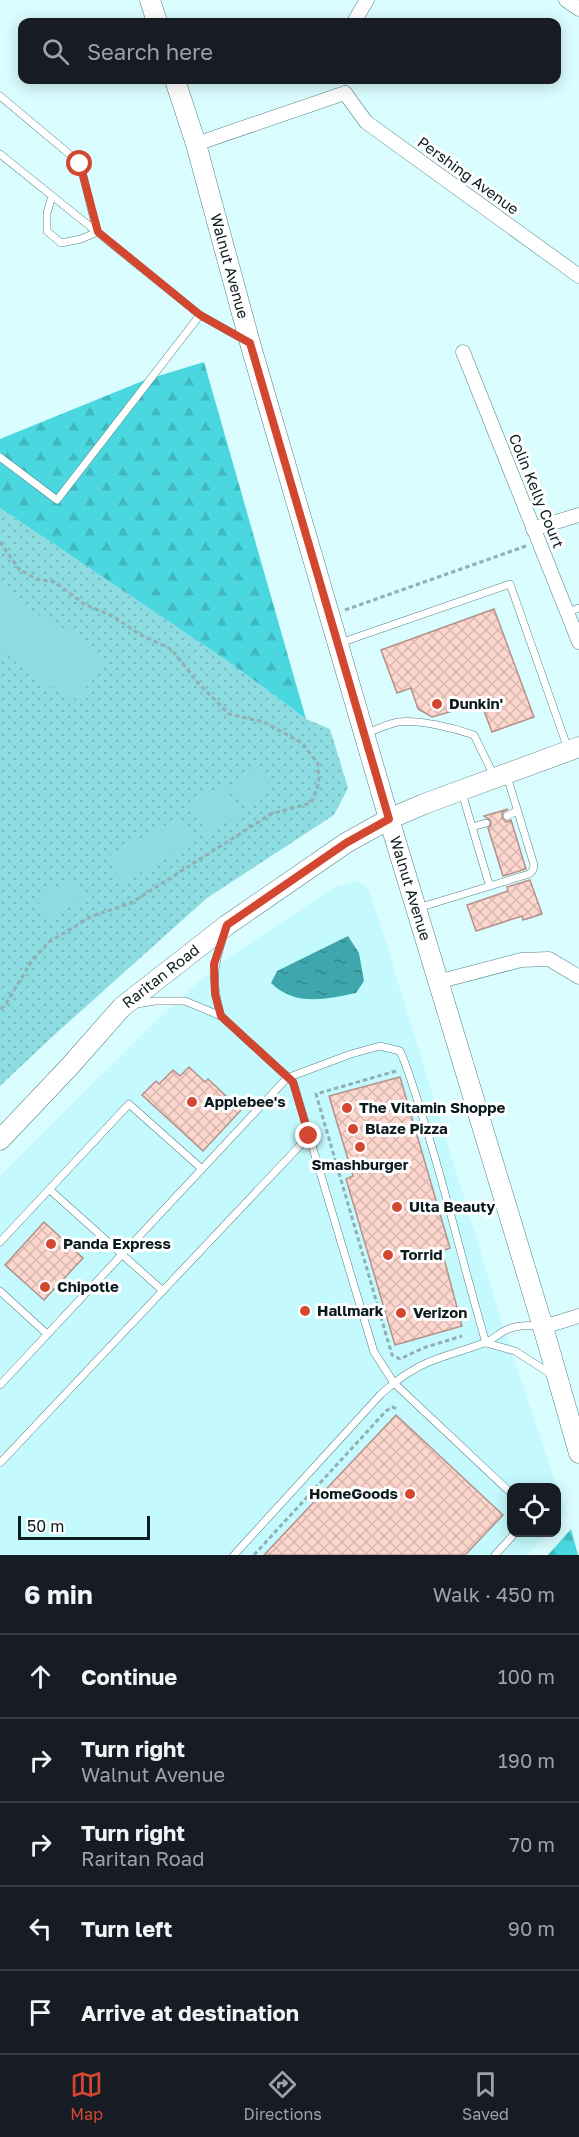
<!DOCTYPE html>
<html lang="en">
<head>
<meta charset="utf-8">
<style>
  :root { --surface:#171b24; --page:#242831; --text:#f1f3f6; --muted:#9ea1a6; --line:#363941; --accent:#d34731 }
  body { margin:0; font-family:"Golos Text",sans-serif; background:var(--page); color:var(--text) }
  .controls { position:absolute; right:18px; bottom:18px; display:grid; overflow:hidden; border-radius:12px; box-shadow:0 3px 15px #0003 }
  .controls button { width:54px; height:54px; display:grid; place-items:center; padding:0; border:0; border-bottom:2px solid var(--line); background:var(--surface); color:var(--text); font:30px sans-serif }
  .scale { position:absolute; left:18px; bottom:15px; width:132px; box-sizing:border-box; padding-left:6px; border:3px solid #0c1c1e; border-top:0; font-size:16px; line-height:21px; white-space:nowrap; color:#0c1c1e; -webkit-text-stroke:4px #fff; paint-order:stroke }
  .stop { position:absolute; width:18px; height:18px; margin:-14px; border:4px solid #d34731; border-radius:50%; background:#fff }
  .stop.end { background:#d34731; border-color:#fff; box-shadow:0 2px 6px #0008 }
  .list { margin:0; padding:0; list-style:none }
  h2 { display:flex; justify-content:space-between; align-items:center; height:78px; margin:0; padding:0 24px; font-size:26px }
  h2 small { font-size:20px; font-weight:400; color:var(--muted) }
  .list li { display:grid; grid-template-columns:39px 1fr auto; gap:18px; align-items:center; box-sizing:border-box; height:84px; padding:0 24px; border-top:2px solid var(--line) }
  .list b { display:block; font-size:22px; white-space:nowrap }
  .list p { margin:0; font-size:20px; white-space:nowrap; color:var(--muted) }
  .list em { font-size:20px; font-style:normal; color:var(--muted) }
  .icon { flex:none; width:33px; height:33px; fill:none; stroke:currentColor; stroke-width:2; stroke-linecap:round; stroke-linejoin:round }
  .map { position:relative; flex:none; width:579px; height:1555px; overflow:hidden }
  .search { position:absolute; background:var(--surface); box-shadow:0 3px 15px #0003; left:18px; right:18px; top:18px; height:66px; display:flex; align-items:center; gap:15px; box-sizing:border-box; padding:0 21px; border-radius:12px; color:var(--muted); font-size:22px }
  .sheet { height:498px; background:var(--surface) }
  nav { display:flex; justify-content:space-around; align-items:center; box-sizing:border-box; height:84px; border-top:2px solid var(--line); background:var(--surface); font-size:16px; color:var(--muted) }
  nav a { display:grid; justify-items:center; gap:3px }
  nav .on { color:var(--accent) }
  .map>svg:first-child { display:block }
  .built { fill:#c4fafd }
  .grass { fill:url(#grass-dots) }
  .forest { fill:url(#forest-firs) }
  .garden { fill:#8ddce1 }
  .water { fill:url(#water-ripples) }
  .building { fill:url(#building-cross-hatch); stroke:#b59189; stroke-width:1.5 }
  .lines { fill:none; stroke-linecap:round; stroke-linejoin:round }
  .lane-casing { stroke:#588184; stroke-width:8 }
  .street-casing { stroke:#588184; stroke-width:15 }
  .secondary-casing { stroke:#588184; stroke-width:21 }
  .path { stroke:#92afb1; stroke-width:3; stroke-dasharray:4.5 3; stroke-linecap:butt }
  .lane { stroke:#fff; stroke-width:7 }
  .street { stroke:#fff; stroke-width:14 }
  .secondary { stroke:#fff; stroke-width:20 }
  .route { stroke:#d34731; stroke-width:8 }
  .poi-dot { fill:#d34731; stroke:#fff; stroke-width:2 }
  .labels { text-anchor:middle; stroke-width:6; stroke-linejoin:round; paint-order:stroke }
  .street-label { font-size:15px; fill:#0c1c1e; stroke:#fff }
  .poi-label { font-size:15px; font-weight:bold; fill:#0c1c1e; stroke:#fff; text-anchor:start }
</style>
</head>
<body>
<div class="map">
<svg width="579" height="1555" viewBox="0 0 579 1555">
  <defs>
    <pattern id="grass-dots" width="8" height="8" patternUnits="userSpaceOnUse" patternTransform="scale(1.5)"><rect width="8" height="8" fill="#8ddce1"/><path d="M2 2h.1M6 6h.1" fill="none" stroke="#78bcc1" stroke-width="1.8" stroke-linecap="round"/></pattern>
    <pattern id="forest-firs" width="22" height="20" patternUnits="userSpaceOnUse" patternTransform="scale(1.5)"><rect width="22" height="20" fill="#4bd7df"/><path d="M5 1l3.5 6h-7zM16 11l3.5 6h-7z" fill="#40b8bf"/></pattern>
    <pattern id="water-ripples" width="26" height="14" patternUnits="userSpaceOnUse" patternTransform="scale(1.5)"><rect width="26" height="14" fill="#3ea7ad"/><path d="M2 4q2-2 4 0t4 0M15 11q2-2 4 0t4 0" fill="none" stroke="#32878c"/></pattern>
    <pattern id="building-cross-hatch" width="8" height="8" patternUnits="userSpaceOnUse" patternTransform="scale(1.5)"><rect width="8" height="8" fill="#fdd6ce"/><path d="M0 0l8 8M0 8l8-8" fill="none" stroke="#d8b7b0"/></pattern>
  </defs>
  <rect width="100%" height="100%" fill="#dafdff"/>
  <polygon class="built" points="356,881 368,888 386,942 509,1345 565,1511 557,1521 556,1488 512,1488 512,1532 547,1533 527,1555 0,1555 0,1176 171,1006 223,961 335,887"/>
  <polygon class="grass" points="0,508 232,664 306,719 330,729 348,788 334,815 207,898 52,1037 0,1086"/>
  <g class="forest">
    <polygon points="204,362 306,719 232,664 0,508 0,439 145,380"/>
    <polygon points="571,1529 578,1555 548,1555"/>
  </g>
  <g class="garden">
    <path d="M0,581l10,13 24,18 54,30 9,15 9,5c-20,9 -19,18 -20,38l4,7c-8,-9 -19,-8 -29,-14 -22,-12 -42,-28 -61,-44z"/>
    <polygon points="259,768 272,790 246,806 232,784"/>
    <polygon points="224,785 241,814 207,833 190,803"/>
    <polygon points="179,818 194,843 122,883 107,857"/>
    <polygon points="71,879 83,899 48,919 36,898"/>
  </g>
  <path class="water" d="M348,936l11,17 5,28 -8,12c-29,6 -61,14 -85,-10l6,-12z"/>
  <g class="building">
    <polygon points="494,609 534,717 492,732 481,703 432,717 418,709 411,688 397,693 381,650"/>
    <polygon points="508,809 503,812 502,818 506,822 511,820 526,869 503,876 488,828 491,825 491,821 484,816"/>
    <polygon points="530,880 542,914 523,920 522,916 476,931 467,905 508,891 507,887"/>
    <polygon points="189,1067 205,1082 208,1079 241,1110 203,1151 142,1095 156,1081 159,1084 173,1070 180,1076"/>
    <polygon points="400,1077 450,1248 442,1251 462,1326 395,1345 346,1179 353,1176 329,1096"/>
    <polygon points="44,1222 83,1258 44,1300 5,1265"/>
    <polygon points="396,1415 503,1515 465,1555 264,1555"/>
  </g>
  <g class="lines">
    <g class="lane-casing">
      <g id="lane">
        <polyline points="0,96 80,163 97,232 200,315 246,341"/>
        <polyline points="0,154 97,232 81,239 61,243 47,231 47,213 52,196"/>
        <polyline points="0,457 57,500 200,315"/>
        <polyline points="567,612 579,608"/>
        <polyline points="340,643 510,584 568,749"/>
        <path d="M366,733c10,-3 21,-9 32,-11 20,-3 56,6 76,13l20,41"/>
        <polyline points="462,793 489,884"/>
        <polyline points="507,816 517,811"/>
        <polyline points="472,827 486,823"/>
        <polyline points="418,908 529,874 533,870 534,865 507,776"/>
        <polyline points="137,1004 155,1001 185,1001 221,1016 293,1082 374,1352 394,1383 381,1394 234,1555"/>
        <path d="M221,1016c-10,-35 -8,-48 3,-82"/>
        <polyline points="50,1190 163,1291"/>
        <polyline points="0,1242 129,1104 202,1169"/>
        <polyline points="0,1291 47,1334"/>
        <polyline points="486,1343 515,1351 551,1374"/>
        <path d="M0,1385l287,-307 64,-24 29,-8 20,5c10,22 16,46 24,70 23,73 40,148 62,222"/>
        <polyline points="0,1463 309,1136"/>
        <path d="M512,1494l-118,-111c34,-26 53,-26 90,-40 7,-2 13,-8 20,-12 11,-6 24,-6 36,-5"/>
        <polyline points="495,1555 516,1532"/>
      </g>
    </g>
    <g class="street-casing">
      <g id="street">
        <polyline points="566,0 579,9"/>
        <polyline points="354,22 367,0"/>
        <polyline points="345,93 366,122 579,276"/>
        <polyline points="196,144 345,93"/>
        <polyline points="463,352 579,642"/>
        <polyline points="533,529 579,515"/>
        <polyline points="437,982 521,960 549,959 579,977"/>
        <polyline points="543,1327 579,1316"/>
      </g>
    </g>
    <g class="secondary-casing">
      <g id="secondary">
        <polyline points="150,0 157,22"/>
        <path id="s1" d="M175,80l21,64 54,199 139,476 154,508 36,126"/>
        <path id="s2" d="M0,1140l70,-74 52,-59 105,-82 119,-82 43,-24 35,-15 155,-57"/>
      </g>
    </g>
    <g class="path">
      <polyline points="0,542 19,569 36,579 55,582 84,604 114,617 139,634 171,649 198,683 229,714 264,722 302,743 318,764 319,783 311,803 271,814 131,903 92,916 49,942 31,962 6,1004 0,1010"/>
      <polyline points="345,610 526,546"/>
      <polyline points="396,1071 316,1094 392,1355 400,1359 423,1348 462,1336"/>
      <polyline points="254,1555 386,1411 392,1407 398,1409"/>
    </g>
    <use href="#lane" class="lane"/>
    <use href="#street" class="street"/>
    <use href="#secondary" class="secondary"/>
  </g>
  <g class="lines">
    <polyline class="route" points="80,164 98,232 200,315 250,343 389,819 346,843 227,925 214,964 215,994 221,1016 293,1082 309,1136"/>
  </g>
  <g class="poi-dot">
    <circle cx="437" cy="704" r="6"/>
    <circle cx="192" cy="1102" r="6"/>
    <circle cx="347" cy="1108" r="6"/>
    <circle cx="353" cy="1129" r="6"/>
    <circle cx="360" cy="1147" r="6"/>
    <circle cx="397" cy="1207" r="6"/>
    <circle cx="51" cy="1244" r="6"/>
    <circle cx="388" cy="1255" r="6"/>
    <circle cx="45" cy="1287" r="6"/>
    <circle cx="305" cy="1311" r="6"/>
    <circle cx="401" cy="1313" r="6"/>
    <circle cx="410" cy="1494" r="6"/>
  </g>
  <g class="labels">
    <g class="street-label">
      <text transform="translate(468 176) rotate(36)" y="5">Pershing Avenue</text>
      <text dy="5" stroke="none"><textPath href="#s1" startOffset="194">Walnut Avenue</textPath></text>
      <text transform="translate(536 491) rotate(68)" y="5">Colin Kelly Court</text>
      <text dy="5" stroke="none"><textPath href="#s1" startOffset="842">Walnut Avenue</textPath></text>
      <text dy="5" stroke="none"><textPath href="#s2" startOffset="230">Raritan Road</textPath></text>
    </g>
    <g class="poi-label">
      <text x="449" y="709">Dunkin'</text>
      <text x="204" y="1107">Applebee's</text>
      <text x="359" y="1113">The Vitamin Shoppe</text>
      <text x="365" y="1134">Blaze Pizza</text>
      <text x="360" y="1170" text-anchor="middle">Smashburger</text>
      <text x="409" y="1212">Ulta Beauty</text>
      <text x="63" y="1249">Panda Express</text>
      <text x="400" y="1260">Torrid</text>
      <text x="57" y="1292">Chipotle</text>
      <text x="317" y="1316">Hallmark</text>
      <text x="413" y="1318">Verizon</text>
      <text x="398" y="1499" text-anchor="end">HomeGoods</text>
    </g>
  </g>
</svg>
<div class="controls">
<button><svg class="icon" aria-label="locate" viewBox="0 0 24 24"><circle cx="12" cy="12" r="6"/><path d="M12 2v4M12 18v4M2 12h4M18 12h4"/></svg></button>
</div>
<div class="scale">50 m</div>
<div class="stop" style="left:80px;top:164px"></div>
<div class="stop end" style="left:309px;top:1136px"></div>
<div class="search"><svg class="icon" aria-label="search" viewBox="0 0 24 24"><circle cx="10" cy="10" r="6"/><path d="M15 15l6 6"/></svg>Search here</div>
</div>
<section class="sheet">
<h2>6 min<small>Walk · 450 m</small></h2>
<ul class="list">
<li><svg class="icon" aria-label="ahead" viewBox="0 0 24 24"><path d="M12 20V5M6 11l6-6 6 6"/></svg><div><b>Continue</b></div><em>100 m</em></li>
<li><svg class="icon" aria-label="right" viewBox="0 0 24 24"><path d="M7 20v-9h11M14 6l5 5-5 5"/></svg><div><b>Turn right</b><p>Walnut Avenue</p></div><em>190 m</em></li>
<li><svg class="icon" aria-label="right" viewBox="0 0 24 24"><path d="M7 20v-9h11M14 6l5 5-5 5"/></svg><div><b>Turn right</b><p>Raritan Road</p></div><em>70 m</em></li>
<li><svg class="icon" aria-label="left" viewBox="0 0 24 24"><path d="M17 20v-9H6M10 6l-5 5 5 5"/></svg><div><b>Turn left</b></div><em>90 m</em></li>
<li><svg class="icon" aria-label="arrive" viewBox="0 0 24 24"><path d="M6 21V4h12l-3 4 3 4H6"/></svg><div><b>Arrive at destination</b></div></li>
</ul>
</section>
<nav>
<a class="on"><svg class="icon" aria-label="map" viewBox="0 0 24 24"><path d="M3 6l6-2 6 2 6-2v14l-6 2-6-2-6 2zM9 4v14M15 6v14"/></svg>Map</a>
<a><svg class="icon" aria-label="directions" viewBox="0 0 24 24"><path d="M12 3l9 9-9 9-9-9zM9 14v-3h6M13 9l2 2-2 2"/></svg>Directions</a>
<a><svg class="icon" aria-label="saved" viewBox="0 0 24 24"><path d="M7 4h10v16l-5-4-5 4z"/></svg>Saved</a>
</nav>
</body>
</html>
